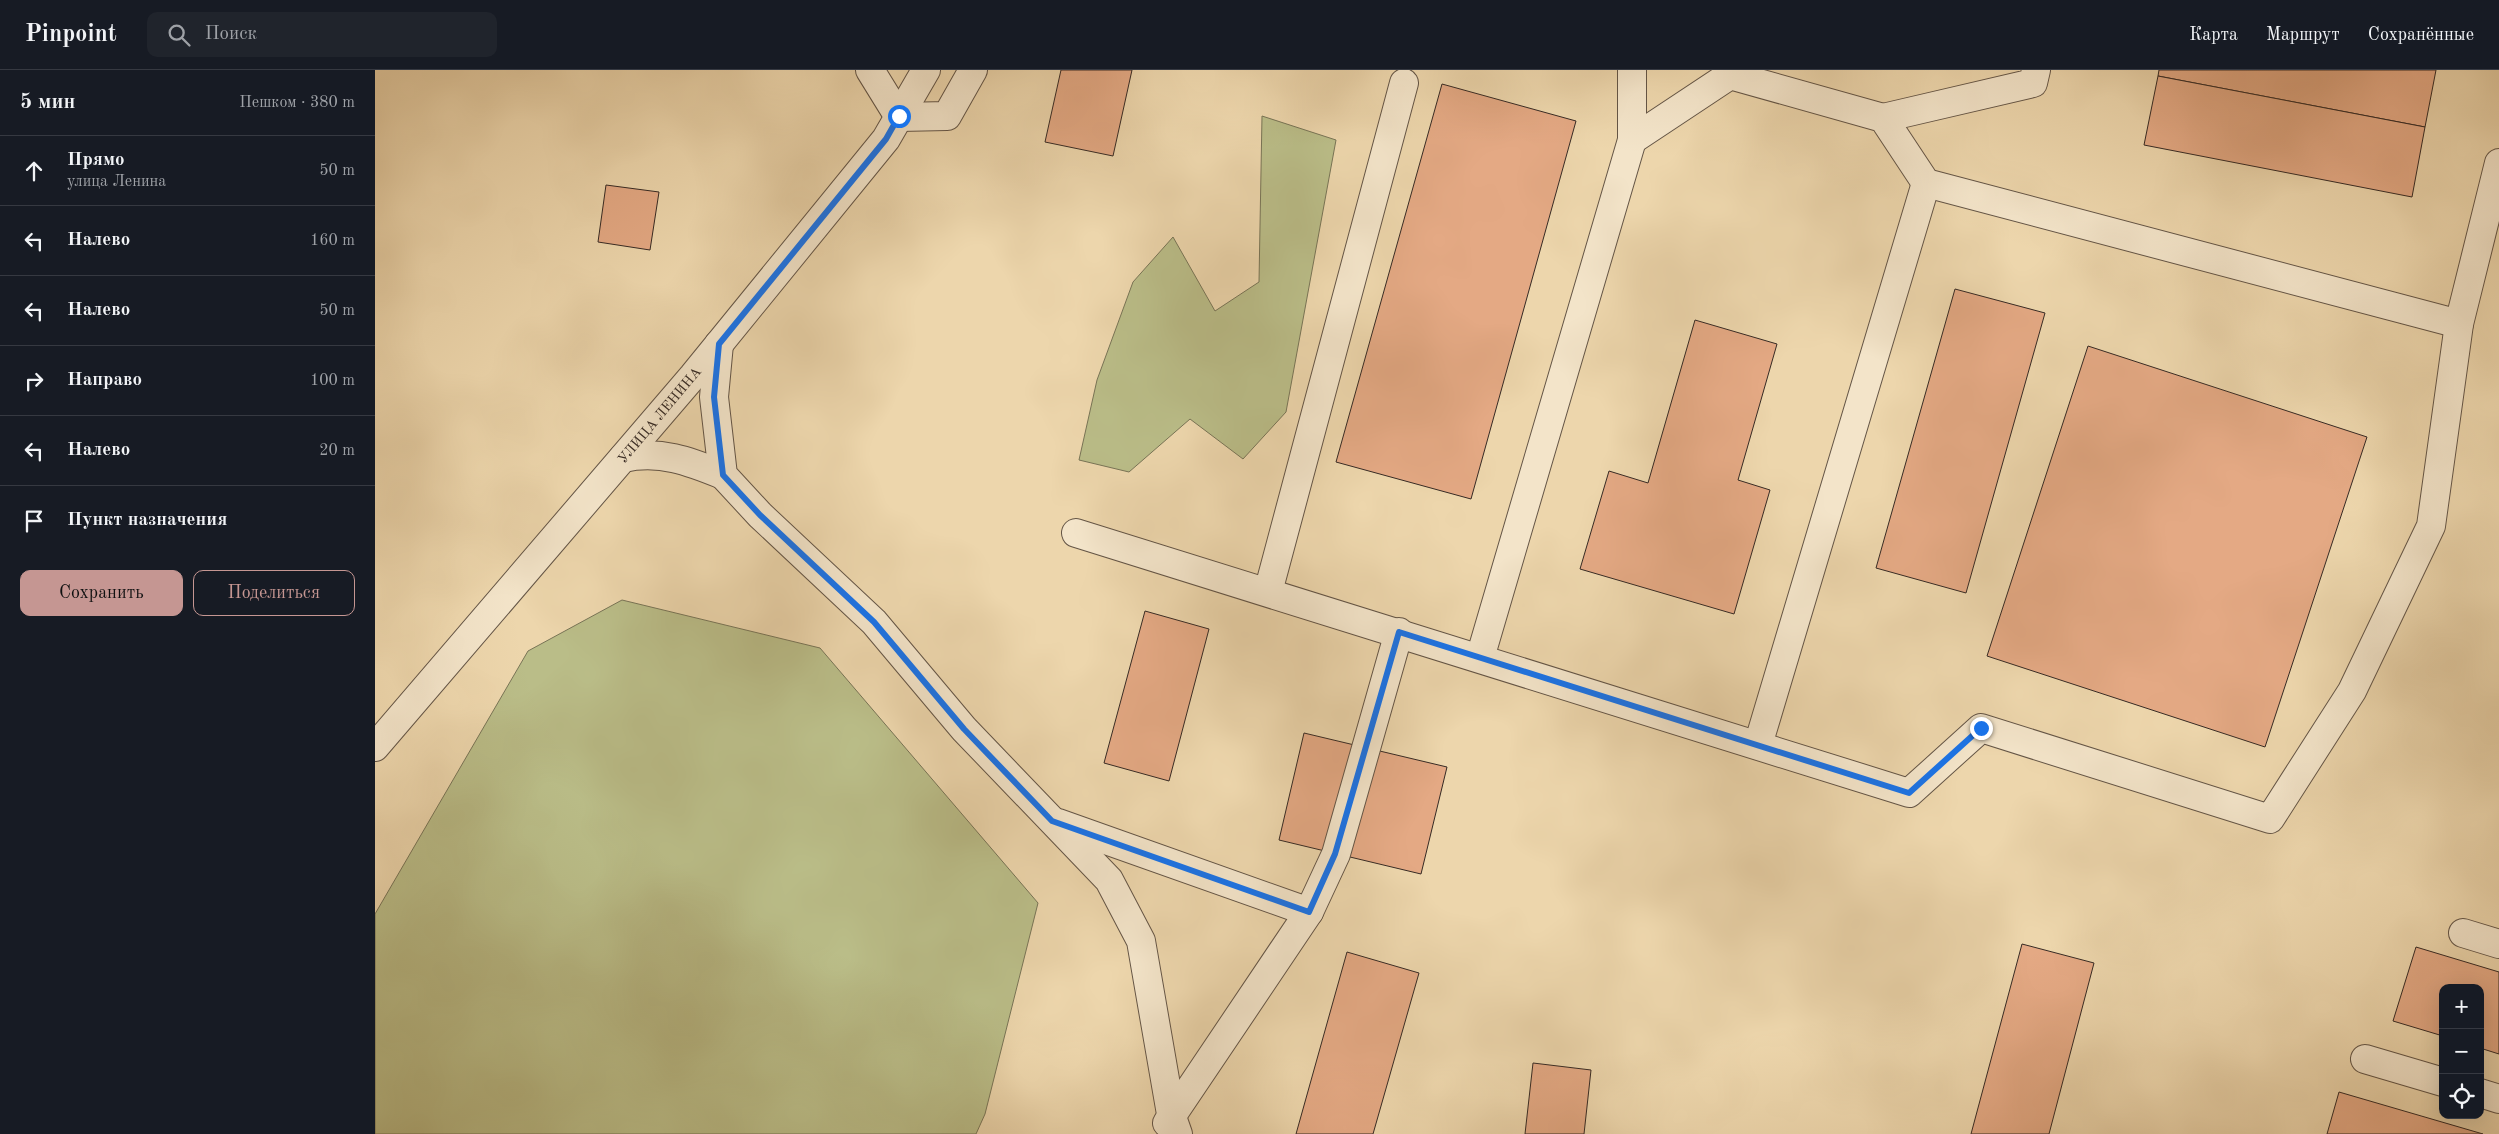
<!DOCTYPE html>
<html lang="ru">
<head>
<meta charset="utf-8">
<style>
  :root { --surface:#171b24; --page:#20242c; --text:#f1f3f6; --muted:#9ea1a6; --line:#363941; --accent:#c59692 }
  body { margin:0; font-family:"Old Standard TT",serif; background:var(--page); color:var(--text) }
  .controls { position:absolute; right:15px; bottom:15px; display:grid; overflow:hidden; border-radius:10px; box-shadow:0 5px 20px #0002 }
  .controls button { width:45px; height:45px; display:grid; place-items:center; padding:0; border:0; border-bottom:1px solid var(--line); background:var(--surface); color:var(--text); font:25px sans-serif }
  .stop { position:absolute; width:15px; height:15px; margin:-11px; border:4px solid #1a73e8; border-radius:50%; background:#fff }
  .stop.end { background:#1a73e8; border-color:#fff; box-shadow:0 1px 5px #0008 }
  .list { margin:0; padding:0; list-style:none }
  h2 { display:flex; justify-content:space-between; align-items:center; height:65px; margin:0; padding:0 20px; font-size:21px }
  h2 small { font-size:16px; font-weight:400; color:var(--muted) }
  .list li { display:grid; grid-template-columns:32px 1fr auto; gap:15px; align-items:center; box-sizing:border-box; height:70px; padding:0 20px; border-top:1px solid var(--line) }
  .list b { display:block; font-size:19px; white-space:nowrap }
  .list p { margin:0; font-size:16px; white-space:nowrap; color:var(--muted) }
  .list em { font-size:16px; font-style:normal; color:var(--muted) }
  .actions { display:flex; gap:10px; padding:15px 20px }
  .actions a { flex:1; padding:11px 0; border:1px solid var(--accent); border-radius:10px; text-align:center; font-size:18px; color:var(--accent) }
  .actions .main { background:var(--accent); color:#111 }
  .icon { flex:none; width:28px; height:28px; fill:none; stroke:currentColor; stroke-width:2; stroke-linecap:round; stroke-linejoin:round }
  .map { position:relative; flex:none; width:2124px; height:1064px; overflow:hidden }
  header { display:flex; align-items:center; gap:30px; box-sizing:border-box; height:70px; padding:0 25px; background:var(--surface); border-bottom:1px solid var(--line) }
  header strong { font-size:24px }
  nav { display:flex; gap:28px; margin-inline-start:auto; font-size:18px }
  .search { width:350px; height:45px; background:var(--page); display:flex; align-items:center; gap:12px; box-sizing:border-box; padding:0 18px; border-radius:10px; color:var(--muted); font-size:19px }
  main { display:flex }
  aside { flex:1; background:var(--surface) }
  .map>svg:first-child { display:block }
  .green { fill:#babd88; stroke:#787456 }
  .building { fill:#e4a984; stroke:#362a24 }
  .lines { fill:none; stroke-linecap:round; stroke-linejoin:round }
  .minor-casing { stroke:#645546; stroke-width:30 }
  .minor { stroke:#f3e4c9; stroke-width:28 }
  .route { stroke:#1a73e8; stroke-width:6 }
  .labels { text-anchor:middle; stroke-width:4.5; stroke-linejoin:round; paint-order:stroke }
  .street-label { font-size:14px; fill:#362a24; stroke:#f3e4c9 }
</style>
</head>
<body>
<header>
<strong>Pinpoint</strong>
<div class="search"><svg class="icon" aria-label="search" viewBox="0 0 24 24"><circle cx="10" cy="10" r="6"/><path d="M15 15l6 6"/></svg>Поиск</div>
<nav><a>Карта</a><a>Маршрут</a><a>Сохранённые</a></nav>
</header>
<main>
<aside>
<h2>5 мин<small>Пешком · 380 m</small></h2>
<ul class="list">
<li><svg class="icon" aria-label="ahead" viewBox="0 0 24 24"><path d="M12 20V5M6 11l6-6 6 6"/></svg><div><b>Прямо</b><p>улица Ленина</p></div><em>50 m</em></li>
<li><svg class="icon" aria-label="left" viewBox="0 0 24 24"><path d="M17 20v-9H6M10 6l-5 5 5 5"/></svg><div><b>Налево</b></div><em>160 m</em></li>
<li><svg class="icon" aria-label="left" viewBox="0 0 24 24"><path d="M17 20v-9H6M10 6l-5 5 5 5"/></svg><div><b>Налево</b></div><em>50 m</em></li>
<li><svg class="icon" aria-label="right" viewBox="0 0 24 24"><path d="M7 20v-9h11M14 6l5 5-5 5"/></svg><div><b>Направо</b></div><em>100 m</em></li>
<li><svg class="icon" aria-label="left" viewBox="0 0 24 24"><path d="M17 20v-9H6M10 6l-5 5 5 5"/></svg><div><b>Налево</b></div><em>20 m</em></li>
<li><svg class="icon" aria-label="arrive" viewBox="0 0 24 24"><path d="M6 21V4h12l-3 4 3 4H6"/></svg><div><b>Пункт назначения</b></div></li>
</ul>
<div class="actions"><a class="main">Сохранить</a><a>Поделиться</a></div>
</aside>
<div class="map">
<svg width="2124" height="1064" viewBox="0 0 2124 1064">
  <rect width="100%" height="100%" fill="#edd6ac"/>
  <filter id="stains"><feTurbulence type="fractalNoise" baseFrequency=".004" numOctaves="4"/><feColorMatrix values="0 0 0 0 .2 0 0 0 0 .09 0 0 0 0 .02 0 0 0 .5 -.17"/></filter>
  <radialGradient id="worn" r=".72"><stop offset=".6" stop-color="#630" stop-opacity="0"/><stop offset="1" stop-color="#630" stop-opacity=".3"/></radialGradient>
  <g class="green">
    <polygon points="887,46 961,70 911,342 868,389 815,349 754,402 704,390 722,310 758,212 798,167 840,241 884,212"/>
    <polygon points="247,530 445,578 663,833 610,1044 601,1064 0,1064 0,844 153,581"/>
  </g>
  <g class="building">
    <polygon points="686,0 757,0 738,86 670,72"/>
    <polygon points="1784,0 2061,0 2050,57 1783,6"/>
    <polygon points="1783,6 2050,57 2037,127 1769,75"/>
    <polygon points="1067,14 1201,51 1096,429 961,392"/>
    <polygon points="231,115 284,122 275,180 223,172"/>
    <polygon points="1580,219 1670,243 1591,523 1501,498"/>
    <polygon points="1320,250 1402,274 1363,410 1395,420 1359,544 1205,499 1234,401 1273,413"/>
    <polygon points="1713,276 1992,367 1890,677 1612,586"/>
    <polygon points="770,541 834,559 794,711 729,693"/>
    <polygon points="929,663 1072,697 1046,804 904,770"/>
    <polygon points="1647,874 1719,893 1674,1064 1596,1064"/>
    <polygon points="2041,877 2124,902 2124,984 2105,978 2105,918 2068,918 2068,966 2018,951"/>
    <polygon points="972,882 1044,903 998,1064 921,1064"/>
    <polygon points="1158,993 1216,1000 1209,1064 1150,1064"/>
    <polygon points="1964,1022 2108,1064 1952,1064"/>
  </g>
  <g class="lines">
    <g class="minor-casing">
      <g id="minor">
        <polyline points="495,0 524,47 572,46 598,0"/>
        <polyline points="1508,48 1658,13 1661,0"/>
        <polyline points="1257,70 1355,5 1508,48 1551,113 2084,254"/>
        <polyline points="344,274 339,327 348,405 385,445 499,552 589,659 734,810 766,871 796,1044 803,1064"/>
        <path d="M248,388c37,-8 66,3 100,17"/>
        <polyline points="701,463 1534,723 1606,658 1895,749 1977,621 2056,456 2084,254 2124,93"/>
        <polyline points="893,522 1029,13"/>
        <polyline points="1105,588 1257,70 1257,0"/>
        <polyline points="1383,675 1551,113"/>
        <polyline points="0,677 318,306 511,69 551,0"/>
        <polyline points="683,753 934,842"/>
        <polyline points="2088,863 2124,874"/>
        <polyline points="1990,989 2068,1012"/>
        <polyline points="2105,1023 2124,1029"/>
        <polyline points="792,1053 934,842 961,784 1024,562"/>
      </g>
    </g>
    <use href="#minor" class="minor"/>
  </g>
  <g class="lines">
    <polyline class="route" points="524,46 511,69 344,274 339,327 348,405 385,445 499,552 589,659 677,751 934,842 960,784 1024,562 1534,723 1606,658"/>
  </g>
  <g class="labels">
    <g class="street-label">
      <text transform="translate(284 345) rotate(-50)" y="5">УЛИЦА ЛЕНИНА</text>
    </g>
  </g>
  <rect width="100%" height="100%" filter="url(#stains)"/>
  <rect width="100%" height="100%" fill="url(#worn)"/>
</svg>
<div class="controls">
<button>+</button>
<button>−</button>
<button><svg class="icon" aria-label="locate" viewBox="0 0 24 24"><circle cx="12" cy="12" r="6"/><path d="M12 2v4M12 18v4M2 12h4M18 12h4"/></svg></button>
</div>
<div class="stop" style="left:524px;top:46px"></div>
<div class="stop end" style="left:1606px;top:658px"></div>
</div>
</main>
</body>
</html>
